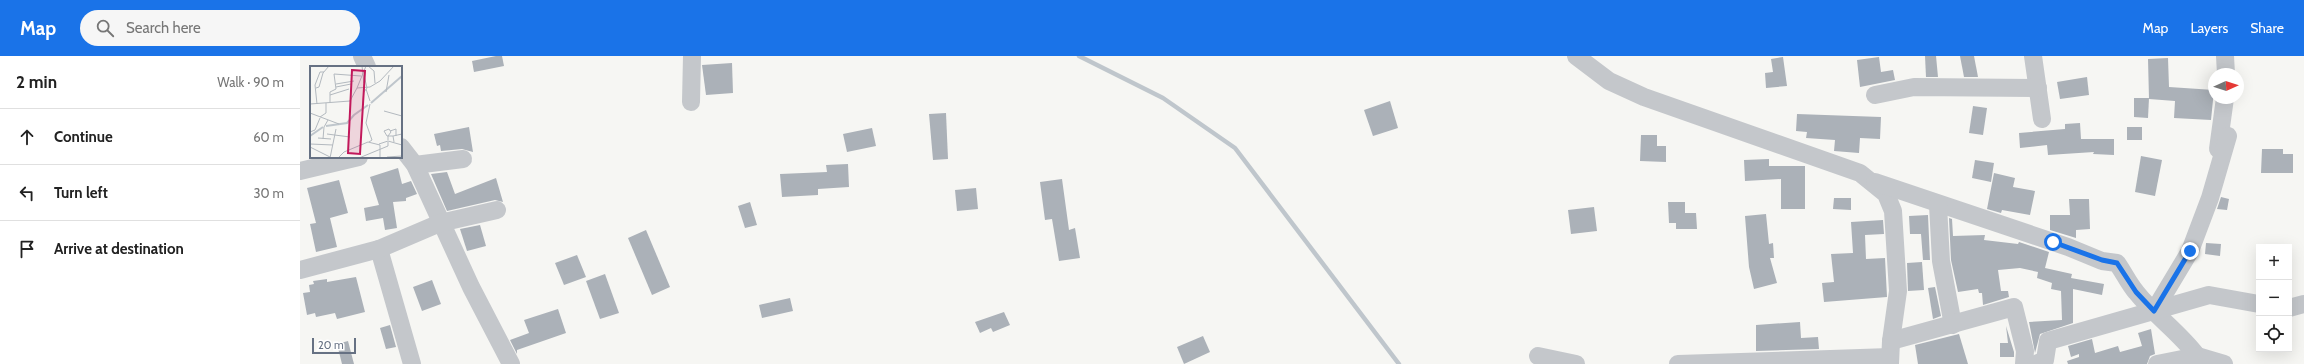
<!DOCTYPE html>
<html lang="en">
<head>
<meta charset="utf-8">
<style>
  :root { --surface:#fff; --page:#f6f6f6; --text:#222; --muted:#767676; --line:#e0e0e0; --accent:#1a73e8 }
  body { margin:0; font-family:Cabin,sans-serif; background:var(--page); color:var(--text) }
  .controls { position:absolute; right:12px; bottom:12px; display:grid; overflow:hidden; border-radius:0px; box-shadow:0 4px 16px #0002 }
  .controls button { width:36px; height:36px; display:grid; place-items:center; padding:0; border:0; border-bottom:1px solid var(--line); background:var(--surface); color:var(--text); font:20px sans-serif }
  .compass { position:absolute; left:1908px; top:12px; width:36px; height:36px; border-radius:50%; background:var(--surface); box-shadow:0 4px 16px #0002; rotate:87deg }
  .scale { position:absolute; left:12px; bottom:10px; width:44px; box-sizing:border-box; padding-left:4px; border:2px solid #667183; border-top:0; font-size:11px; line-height:14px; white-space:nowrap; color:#667183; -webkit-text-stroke:3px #fff; paint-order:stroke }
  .stop { position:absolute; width:12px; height:12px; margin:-9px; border:3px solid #1a73e8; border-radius:50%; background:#fff }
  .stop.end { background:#1a73e8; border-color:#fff; box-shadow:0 1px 4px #0008 }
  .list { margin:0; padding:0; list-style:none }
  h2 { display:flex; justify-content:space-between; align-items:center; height:52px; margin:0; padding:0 16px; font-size:17px }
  h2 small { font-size:13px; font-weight:400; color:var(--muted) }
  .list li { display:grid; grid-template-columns:26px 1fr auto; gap:12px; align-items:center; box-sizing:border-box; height:56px; padding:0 16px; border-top:1px solid var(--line) }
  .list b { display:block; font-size:15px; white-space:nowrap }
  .list em { font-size:13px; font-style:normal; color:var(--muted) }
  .icon { flex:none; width:22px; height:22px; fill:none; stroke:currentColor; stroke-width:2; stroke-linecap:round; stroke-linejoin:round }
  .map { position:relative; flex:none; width:2004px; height:308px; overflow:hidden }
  header { display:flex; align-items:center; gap:24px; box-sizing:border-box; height:56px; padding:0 20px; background:var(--accent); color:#fff }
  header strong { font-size:19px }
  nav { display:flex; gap:22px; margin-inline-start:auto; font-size:14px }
  .search { width:280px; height:36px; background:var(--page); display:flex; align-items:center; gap:10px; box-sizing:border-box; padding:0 14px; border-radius:22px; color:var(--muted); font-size:15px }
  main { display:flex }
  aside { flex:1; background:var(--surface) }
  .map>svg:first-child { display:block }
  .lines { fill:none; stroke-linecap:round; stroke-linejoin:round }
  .stream { stroke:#bfc6cc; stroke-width:4.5 }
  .building { fill:#abb1b8 }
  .minor { stroke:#c4c7cb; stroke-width:18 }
  .route { stroke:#1a73e8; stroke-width:5 }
  .inset-river { fill:none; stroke:#bfc6cc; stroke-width:2 }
  .inset-road { fill:none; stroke:#b3b9bf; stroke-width:1 }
  .view { fill:#c2185b; fill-opacity:0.15; stroke:#c2185b; stroke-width:2 }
  .inset-edge { fill:none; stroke:#667183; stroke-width:2 }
</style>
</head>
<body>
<header>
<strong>Map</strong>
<div class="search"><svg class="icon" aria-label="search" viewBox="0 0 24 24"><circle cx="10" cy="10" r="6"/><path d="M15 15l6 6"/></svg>Search here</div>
<nav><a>Map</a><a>Layers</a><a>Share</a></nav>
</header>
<main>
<aside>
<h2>2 min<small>Walk · 90 m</small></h2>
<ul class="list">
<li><svg class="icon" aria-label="ahead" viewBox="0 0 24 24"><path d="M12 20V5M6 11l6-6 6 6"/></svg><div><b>Continue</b></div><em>60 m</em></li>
<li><svg class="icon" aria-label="left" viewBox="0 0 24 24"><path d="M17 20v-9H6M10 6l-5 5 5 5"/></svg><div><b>Turn left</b></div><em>30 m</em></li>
<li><svg class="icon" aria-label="arrive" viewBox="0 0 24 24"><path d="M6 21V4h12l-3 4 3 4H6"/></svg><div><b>Arrive at destination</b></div></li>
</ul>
</aside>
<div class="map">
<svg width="2004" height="308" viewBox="0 0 2004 308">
  <rect width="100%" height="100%" fill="#f6f6f3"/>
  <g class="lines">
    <polyline class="stream" points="779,0 863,42 935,92 1099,308"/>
  </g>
  <g class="building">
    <polygon points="196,0 202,0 204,10 174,16 172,5"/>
    <polygon points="1625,0 1636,0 1638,21 1626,21"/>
    <polygon points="1660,0 1674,0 1678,21 1664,21"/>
    <polygon points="1483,1 1487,30 1466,32 1465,17 1473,16 1471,3"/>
    <polygon points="1579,1 1581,16 1593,14 1595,24 1560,31 1557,4"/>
    <polygon points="1868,2 1869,31 1914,34 1911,64 1874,62 1875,45 1849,43 1848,3"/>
    <polygon points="432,7 433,37 406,39 402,9"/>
    <polygon points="1787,21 1789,39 1760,43 1757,26"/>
    <polygon points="1834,42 1849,42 1848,62 1834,61"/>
    <polygon points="1090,45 1098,72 1073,80 1064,54"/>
    <polygon points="1673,50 1687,52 1683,79 1669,77"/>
    <polygon points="646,57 648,103 633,104 629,58"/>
    <polygon points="1497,58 1581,61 1580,83 1560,82 1559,97 1534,95 1535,84 1506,82 1507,76 1496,75"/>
    <polygon points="1780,67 1781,83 1814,83 1814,99 1793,98 1794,96 1748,99 1747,89 1720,92 1719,77 1765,73 1765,68"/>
    <polygon points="169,71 173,96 162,93 141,95 140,89 137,90 134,78"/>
    <rect x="1827" y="71" width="15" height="13"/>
    <polygon points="572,72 576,90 547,96 543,78"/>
    <polygon points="1341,79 1357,79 1357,90 1366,90 1366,106 1340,105"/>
    <polygon points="1962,93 1983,93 1983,98 1993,98 1993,117 1961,117"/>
    <polygon points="1841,100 1862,104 1855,140 1835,136"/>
    <polygon points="1469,103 1469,110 1505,110 1505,153 1481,153 1481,123 1445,125 1444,104"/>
    <polygon points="1675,104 1694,107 1691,126 1672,122"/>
    <polygon points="548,108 549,131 518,133 518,139 482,141 480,118 527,116 526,109"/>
    <polygon points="98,112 102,128 111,125 117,138 106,142 106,145 93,146 97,172 85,174 83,162 66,165 64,152 79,149 70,121"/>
    <polygon points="147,116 155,138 196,122 203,146 195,144 147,155 131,118"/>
    <polygon points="1694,117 1715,122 1713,131 1735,135 1730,159 1702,154 1701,157 1687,153"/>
    <polygon points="762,123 769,174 775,172 780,202 759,205 752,163 745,164 740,126"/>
    <polygon points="39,124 48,157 30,162 37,191 16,196 10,168 16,167 7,132"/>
    <polygon points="676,132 678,153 657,155 655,134"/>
    <polygon points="1921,141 1929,143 1927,154 1917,153"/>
    <polygon points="1534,142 1551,142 1551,154 1533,153"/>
    <polygon points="1769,143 1789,143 1790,173 1776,174 1776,182 1750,174 1750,159 1770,159"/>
    <polygon points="450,146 457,169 445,172 438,150"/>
    <polygon points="1368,146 1385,146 1385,157 1396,157 1397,173 1376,173 1376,167 1369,167"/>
    <polygon points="1294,151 1297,175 1271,178 1268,154"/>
    <polygon points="1466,158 1469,188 1473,187 1474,202 1470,202 1477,227 1454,233 1449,211 1445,160"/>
    <polygon points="1628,159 1630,204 1623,204 1621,178 1610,178 1609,160"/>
    <polygon points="1649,162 1652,163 1653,180 1685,179 1684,184 1718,188 1719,186 1749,196 1745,212 1772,218 1771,222 1804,228 1802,239 1773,233 1773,267 1740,278 1735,297 1729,266 1762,264 1761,235 1751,233 1752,227 1737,222 1738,216 1720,212 1698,214 1701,235 1708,235 1709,241 1683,249 1682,237 1679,237 1678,233 1658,236 1651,204"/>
    <polygon points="1583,164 1584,178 1565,179 1566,203 1585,202 1587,241 1524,246 1522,227 1534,226 1531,198 1553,197 1551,166"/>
    <polygon points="180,169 186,190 167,195 160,173"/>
    <polygon points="346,174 370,231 352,239 328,182"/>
    <polygon points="1906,187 1921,188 1920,200 1905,198"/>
    <polygon points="277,199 286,221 264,229 255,207"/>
    <polygon points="1622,206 1624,234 1608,235 1607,207"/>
    <polygon points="305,218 319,257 300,263 286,225"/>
    <polygon points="56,221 65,256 37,263 35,257 16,261 15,257 7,259 3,237 10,236 9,229 14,228 13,225 27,223 27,226"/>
    <polygon points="132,224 141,248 122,255 113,231"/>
    <polygon points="1635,231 1641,260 1633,263 1628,232"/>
    <polygon points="490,242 493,255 462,262 459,249"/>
    <polygon points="258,253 266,277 217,294 217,298 210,284 229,277 224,264"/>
    <polygon points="704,256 710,269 693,276 691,272 680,277 675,266"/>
    <polygon points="1500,266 1501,282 1518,281 1519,293 1456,295 1456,269"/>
    <polygon points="90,269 96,291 86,293 80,272"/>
    <polygon points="1706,270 1714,296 1714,301 1700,301 1700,287 1708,287"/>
    <polygon points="1851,273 1855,298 1850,300 1847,308 1768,308 1767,305 1779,301 1779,298 1771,301 1768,290 1792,283 1795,297 1818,290 1820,296 1842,290 1838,277"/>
    <polygon points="1659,278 1668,308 1618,308 1615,289"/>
    <polygon points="903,280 910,296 884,308 877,291"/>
    <polygon points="48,285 54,308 42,308 37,288"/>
  </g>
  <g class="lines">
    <g class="minor">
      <polyline points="62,0 67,11"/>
      <polyline points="1276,0 1309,25 1344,41 1560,117 1586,138 1593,155 1598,235 1591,285 1590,308"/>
      <polyline points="1733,0 1742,63"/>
      <polyline points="1925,0 1926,18"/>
      <polyline points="1575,39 1614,31 1738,32"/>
      <polyline points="391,46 392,0"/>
      <polyline points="101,91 115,109 171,231 211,308"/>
      <polyline points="1918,93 1925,42"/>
      <polyline points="115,109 163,103"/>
      <polyline points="0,115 59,101"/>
      <path d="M1575,126l193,65 34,14 15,2c7,10 12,21 19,29 19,24 43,40 61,64"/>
      <polyline points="1638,149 1641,205 1653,269"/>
      <polyline points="79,193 112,308"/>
      <polyline points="0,214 79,193 140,167 197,154"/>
      <polyline points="1989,252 2004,248"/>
      <polyline points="1854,255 1890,195 1910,142 1928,80"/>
      <polyline points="1591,285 1714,251 1725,295 1724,308"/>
      <polyline points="1238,300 1276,308"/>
      <polyline points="1378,308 1590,301"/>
      <polyline points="1736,308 1745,304 1748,285 1909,239 1959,248"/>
      <polyline points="1857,308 1897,300 1924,308"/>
    </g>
  </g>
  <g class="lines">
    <polyline class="route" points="1753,186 1802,204 1817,207 1836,236 1854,255 1890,195"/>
  </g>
  <g transform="translate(10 10)">
    <rect width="92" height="92" fill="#f6f6f3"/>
    <path class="inset-river" d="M61,37l31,-27M16,60l21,-3 7,-8 14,-10M0,70l13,-9"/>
    <path class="inset-road" d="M52,0l2,17M58,0l6,5 1,12M26,18l18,-3M26,21l15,-3M6,22l3,-1 4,-14 6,-7M47,22l9,-22M56,23l4,12M54,26l3,-4 -3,-13M76,26l3,-17M20,29l19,-6M20,36v-10l6,-3 -2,-15 27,2M53,37l1,-15M0,38l40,-3 7,-13 13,-1 10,-6 14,-15M7,38l-2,-19 5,-13h4M74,45l18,5M0,47l29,11M10,51l6,-4v-10M80,65l6,-2v7M0,66l5,-2 5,-12M17,68l23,3M8,72l13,1M13,73l1,-12 4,-7M78,74v-4l3,-4 -2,-3 -5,2 3,5h6M59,76l3,-2 -6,-17 4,-19M84,76l-1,-6 9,-2M0,78l23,1M69,78l9,-3 14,4M0,81l20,10M77,91l15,-1M20,92l6,-29M28,92l6,-6 24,-10 12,3v13M49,92l29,-12v-4"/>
    <path class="view" d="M42,4l13,1 -5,83 -12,-1z"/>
    <rect width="92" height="92" class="inset-edge"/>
  </g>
</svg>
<div class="controls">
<button>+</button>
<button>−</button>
<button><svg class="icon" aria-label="locate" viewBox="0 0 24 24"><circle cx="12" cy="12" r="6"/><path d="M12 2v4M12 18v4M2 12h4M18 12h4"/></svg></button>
</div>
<svg class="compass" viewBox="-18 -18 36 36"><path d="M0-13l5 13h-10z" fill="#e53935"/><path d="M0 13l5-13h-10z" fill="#767676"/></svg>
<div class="scale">20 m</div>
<div class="stop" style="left:1753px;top:186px"></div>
<div class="stop end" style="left:1890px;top:195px"></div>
</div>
</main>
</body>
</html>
